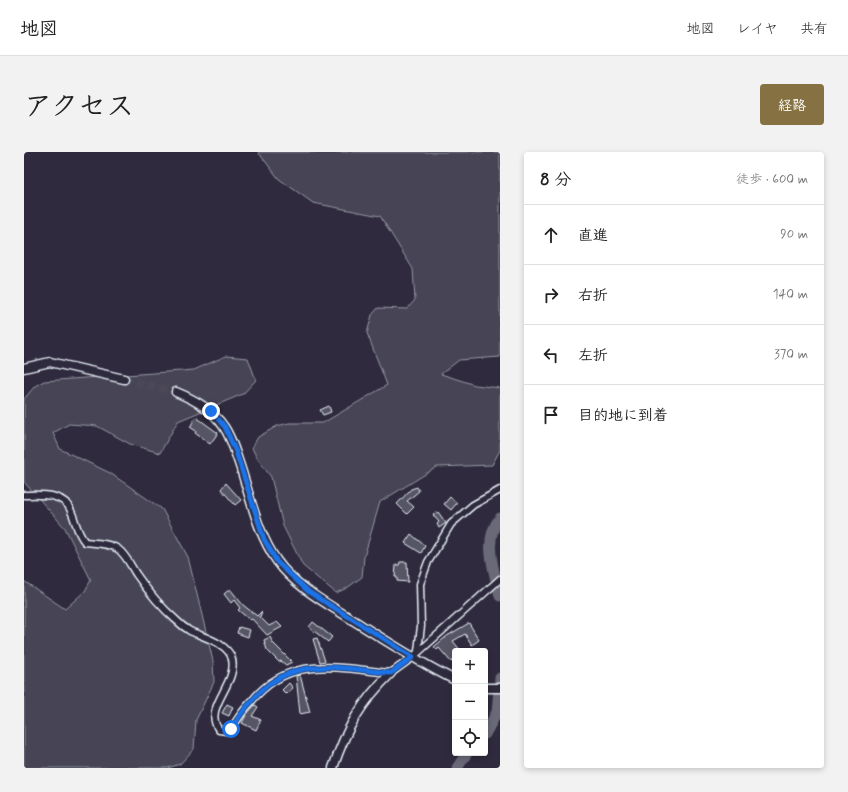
<!DOCTYPE html>
<html lang="ja">
<head>
<meta charset="utf-8">
<style>
  :root { --surface:#fff; --page:#f2f2f2; --text:#222; --muted:#767676; --line:#e0e0e0; --accent:#857141 }
  body { margin:0; font-family:Mynerve,"Klee One",sans-serif; background:var(--page); color:var(--text) }
  .controls { position:absolute; right:12px; bottom:12px; display:grid; overflow:hidden; border-radius:4px; box-shadow:0 2px 6px #0003 }
  .controls button { width:36px; height:36px; display:grid; place-items:center; padding:0; border:0; border-bottom:1px solid var(--line); background:var(--surface); color:var(--text); font:20px sans-serif }
  .stop { position:absolute; width:12px; height:12px; margin:-9px; border:3px solid #1a73e8; border-radius:50%; background:#fff }
  .stop.end { background:#1a73e8; border-color:#fff; box-shadow:0 1px 4px #0008 }
  .list { margin:0; padding:0; list-style:none }
  h2 { display:flex; justify-content:space-between; align-items:center; height:52px; margin:0; padding:0 16px; font-size:17px }
  h2 small { font-size:13px; font-weight:400; color:var(--muted) }
  .list li { display:grid; grid-template-columns:26px 1fr auto; gap:12px; align-items:center; box-sizing:border-box; height:60px; padding:0 16px; border-top:1px solid var(--line) }
  .list b { display:block; font-size:15px; white-space:nowrap }
  .list em { font-size:13px; font-style:normal; color:var(--muted) }
  .icon { flex:none; width:22px; height:22px; fill:none; stroke:currentColor; stroke-width:2; stroke-linecap:round; stroke-linejoin:round }
  .map { position:relative; flex:none; width:476px; height:616px; overflow:hidden; border-radius:4px }
  header { display:flex; align-items:center; gap:24px; box-sizing:border-box; height:56px; padding:0 20px; background:var(--surface); border-bottom:1px solid var(--line) }
  header strong { font-size:19px }
  nav { display:flex; gap:22px; margin-inline-start:auto; font-size:14px }
  .intro { display:flex; align-items:center; justify-content:space-between; box-sizing:border-box; height:96px; padding:0 24px }
  h1 { margin:0; font-size:28px }
  .button { padding:10px 18px; border-radius:4px; background:var(--accent); color:#fff; font-size:14px; font-weight:700 }
  main { display:flex; gap:24px; padding:0 24px }
  aside { flex:1; background:var(--surface); border-radius:4px; box-shadow:0 2px 6px #0003 }
  .map>svg:first-child { display:block }
  .green { fill:#464455; stroke:#979aa6 }
  .lines { fill:none; stroke-linecap:round; stroke-linejoin:round }
  .river { stroke:#696978; stroke-width:11 }
  .building { fill:#575565; stroke:#e8f1f8 }
  .tertiary-tunnel { stroke:#4b4859; stroke-width:8; stroke-dasharray:8 4; stroke-linecap:butt }
  .minor-casing { stroke:#e8f1f8; stroke-width:9 }
  .tertiary-casing { stroke:#e8f1f8; stroke-width:11 }
  .minor { stroke:#2f2a3d; stroke-width:6 }
  .tertiary { stroke:#2f2a3d; stroke-width:8 }
  .route { stroke:#1a73e8; stroke-width:5 }
</style>
</head>
<body>
<header>
<strong>地図</strong>
<nav><a>地図</a><a>レイヤ</a><a>共有</a></nav>
</header>
<div class="intro"><h1>アクセス</h1><a class="button">経路</a></div>
<main>
<div class="map">
<svg width="476" height="616" viewBox="0 0 476 616">
  <rect width="100%" height="100%" fill="#2f2a3d"/>
  <filter id="ink" filterUnits="userSpaceOnUse"><feTurbulence type="fractalNoise" baseFrequency=".025" numOctaves="2"/><feDisplacementMap in="SourceGraphic" scale="8" xChannelSelector="R" yChannelSelector="G"/><feConvolveMatrix kernelMatrix="1 2 1 2 8 2 1 2 1" color-interpolation-filters="sRGB"/></filter>
  <g filter="url(#ink)">
    <g class="green">
      <polygon points="234,0 476,0 476,205 435,208 417,222 451,233 476,236 476,298 468,313 413,315 356,350 340,405 338,425 323,436 312,441 279,414 259,374 247,325 233,306 228,296 234,285 253,274 265,271 299,271 363,233 343,181 348,163 354,156 383,157 391,148 389,117 356,64 289,51 255,27"/>
      <polygon points="202,204 224,206 232,228 219,242 154,269 136,301 106,292 73,274 45,272 29,281 36,297 86,321 138,357 164,405 189,509 190,530 172,568 170,597 156,612 144,616 0,616 0,429 41,457 61,439 67,428 41,376 0,330 0,247 11,234 20,229 170,218"/>
    </g>
    <g class="lines">
      <g class="river">
        <path d="M476,366c-18,21 -6,53 0,78"/>
        <polyline points="461,582 473,560 476,526"/>
        <polyline points="433,616 443,601"/>
      </g>
    </g>
    <g class="building">
      <polygon points="305,254 307,260 299,263 296,258"/>
      <polygon points="172,265 194,281 186,292 171,281 172,279 166,275"/>
      <polygon points="202,331 217,348 211,353 197,337"/>
      <polygon points="393,335 395,339 383,349 390,355 383,362 373,352 387,337"/>
      <polygon points="426,345 433,351 427,358 420,352"/>
      <polygon points="414,360 422,371 415,376 413,372 415,370 409,363"/>
      <polygon points="387,382 401,394 397,401 381,391"/>
      <polygon points="376,410 383,410 384,430 373,429 373,425 371,425 372,413 375,413"/>
      <polygon points="206,437 219,453 233,464 238,459 236,465 245,474 253,470 258,475 243,483 228,467 226,468 214,458 216,456 210,448 207,451 200,442"/>
      <polygon points="289,470 308,485 304,490 285,475"/>
      <polygon points="445,471 455,488 448,493 441,482 429,489 437,499 431,499 431,507 427,510 415,496 413,498 410,495 423,484"/>
      <polygon points="215,475 226,478 224,485 213,481"/>
      <polygon points="246,485 249,491 268,510 262,513 257,509 255,510 243,498 240,488"/>
      <polygon points="293,486 301,509 296,510 289,487"/>
      <polygon points="276,523 286,560 276,562 272,524"/>
      <polygon points="265,531 269,536 262,542 258,538"/>
      <polygon points="203,552 209,555 205,564 198,561"/>
      <polygon points="231,553 234,555 228,564 237,568 232,578 218,571 222,563"/>
    </g>
    <g class="lines">
      <polyline class="tertiary-tunnel" points="100,227 152,240"/>
      <g class="minor-casing">
        <g id="minor">
          <path d="M0,343c16,0 40,-3 47,16 5,11 6,22 14,31 10,1 24,1 33,7 8,6 13,17 18,25 11,16 25,33 40,46 4,4 9,8 14,11 13,6 38,12 42,28 6,25 -30,49 -13,71l8,1 4,-2c6,-9 12,-19 20,-27 38,-48 87,-34 140,-29l22,-16 87,-78"/>
          <polyline points="394,499 397,474 396,432 404,410 427,372 449,353 476,338"/>
        </g>
      </g>
      <g class="tertiary-casing">
        <g id="tertiary">
          <polyline points="0,216 26,210 100,227"/>
          <path d="M152,240c19,8 36,17 48,35 7,10 11,24 15,36 11,32 18,70 38,98 17,24 47,41 71,56 35,22 70,45 107,63"/>
          <polyline points="461,536 476,536"/>
          <path d="M309,616c13,-39 28,-66 58,-95"/>
        </g>
      </g>
      <use href="#minor" class="minor"/>
      <use href="#tertiary" class="tertiary"/>
    </g>
  </g>
  <g class="lines" filter="url(#ink)">
    <path class="route" d="M187,259l14,16 11,25 28,87 13,23 32,30 104,65 -22,16c-53,-5 -102,-19 -140,29 -8,8 -14,18 -20,27"/>
  </g>
</svg>
<div class="controls">
<button>+</button>
<button>−</button>
<button><svg class="icon" aria-label="locate" viewBox="0 0 24 24"><circle cx="12" cy="12" r="6"/><path d="M12 2v4M12 18v4M2 12h4M18 12h4"/></svg></button>
</div>
<div class="stop" style="left:207px;top:577px"></div>
<div class="stop end" style="left:187px;top:259px"></div>
</div>
<aside>
<h2>8 分<small>徒歩 · 600 m</small></h2>
<ul class="list">
<li><svg class="icon" aria-label="ahead" viewBox="0 0 24 24"><path d="M12 20V5M6 11l6-6 6 6"/></svg><div><b>直進</b></div><em>90 m</em></li>
<li><svg class="icon" aria-label="right" viewBox="0 0 24 24"><path d="M7 20v-9h11M14 6l5 5-5 5"/></svg><div><b>右折</b></div><em>140 m</em></li>
<li><svg class="icon" aria-label="left" viewBox="0 0 24 24"><path d="M17 20v-9H6M10 6l-5 5 5 5"/></svg><div><b>左折</b></div><em>370 m</em></li>
<li><svg class="icon" aria-label="arrive" viewBox="0 0 24 24"><path d="M6 21V4h12l-3 4 3 4H6"/></svg><div><b>目的地に到着</b></div></li>
</ul>
</aside>
</main>
</body>
</html>
